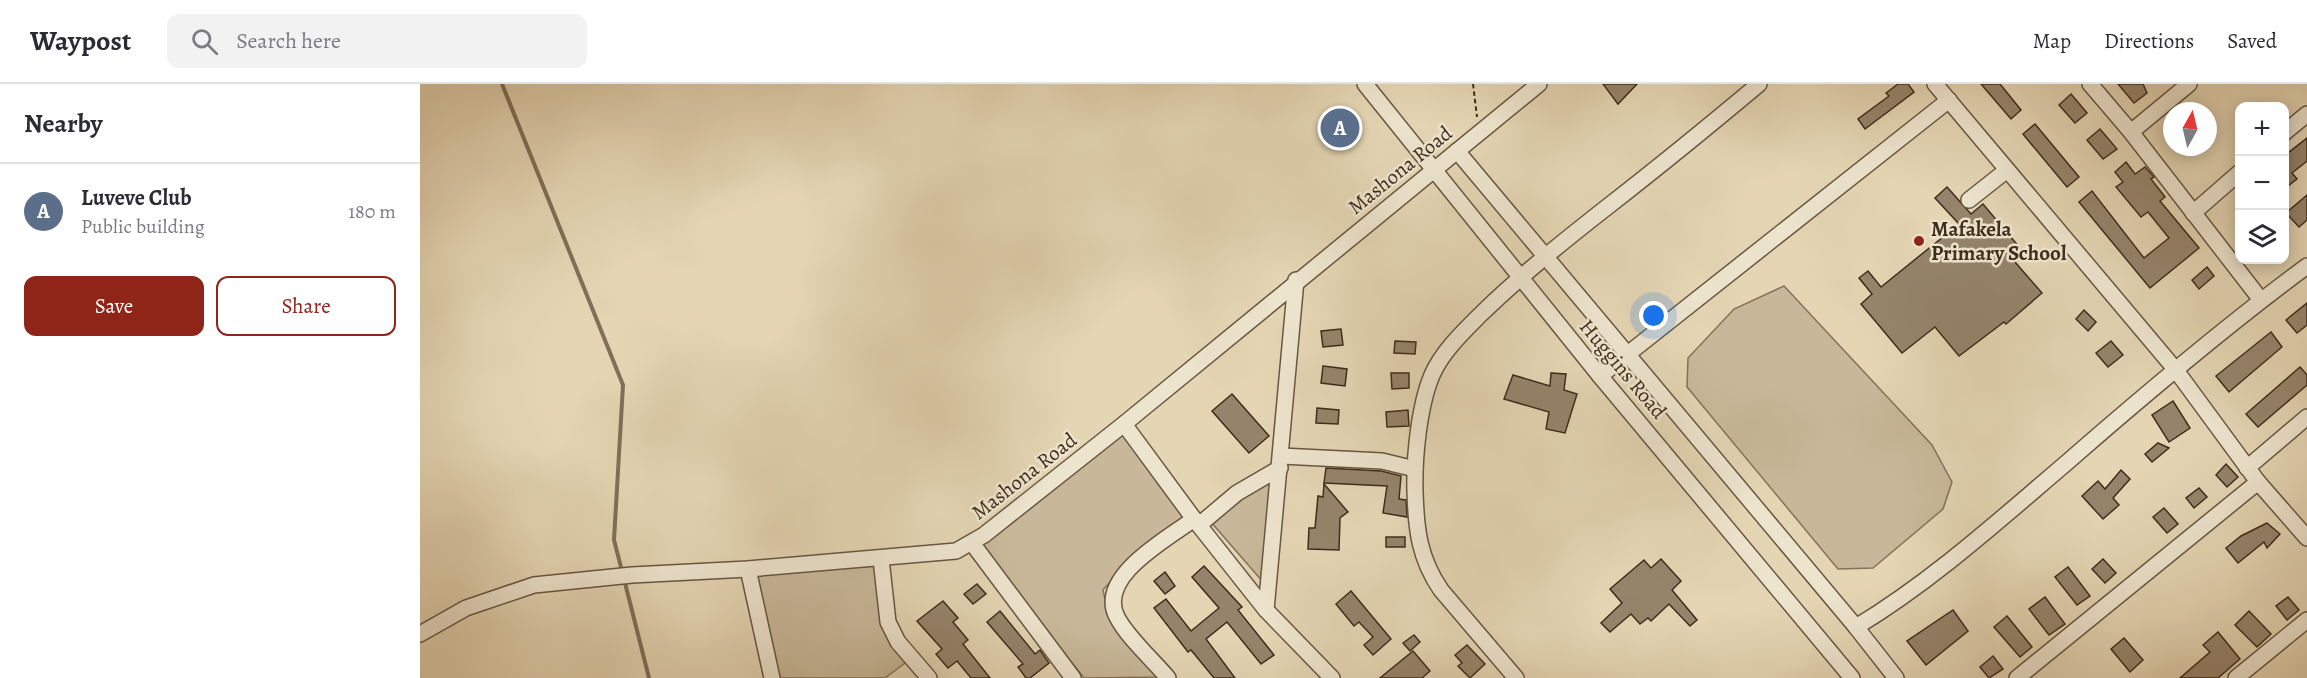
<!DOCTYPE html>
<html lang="en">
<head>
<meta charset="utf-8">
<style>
  :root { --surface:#fff; --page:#f2f2f3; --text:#2b2b33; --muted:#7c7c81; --line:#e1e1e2; --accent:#8f2418 }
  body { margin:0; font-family:Alegreya,serif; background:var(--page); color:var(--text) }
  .controls { position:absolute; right:18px; top:18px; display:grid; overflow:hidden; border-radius:12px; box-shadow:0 3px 15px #0003 }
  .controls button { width:54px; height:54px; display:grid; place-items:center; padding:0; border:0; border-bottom:2px solid var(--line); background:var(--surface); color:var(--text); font:30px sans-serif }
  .compass { position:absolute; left:1743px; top:18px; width:54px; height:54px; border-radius:50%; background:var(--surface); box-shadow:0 3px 15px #0003; rotate:8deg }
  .you { position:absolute; left:1234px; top:232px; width:21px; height:21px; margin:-15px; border:4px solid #fff; border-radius:50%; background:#1a73e8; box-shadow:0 0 0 9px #1a73e833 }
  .badge { display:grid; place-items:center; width:39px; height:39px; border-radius:50%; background:var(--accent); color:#fff; font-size:20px; font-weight:700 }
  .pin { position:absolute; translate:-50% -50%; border:3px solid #fff; box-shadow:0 2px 6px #0006 }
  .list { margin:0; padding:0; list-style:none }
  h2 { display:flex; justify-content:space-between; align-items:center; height:78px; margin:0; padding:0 24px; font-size:26px }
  h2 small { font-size:20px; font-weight:400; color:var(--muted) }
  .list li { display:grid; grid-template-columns:39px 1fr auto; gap:18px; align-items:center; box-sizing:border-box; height:96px; padding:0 24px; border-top:2px solid var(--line) }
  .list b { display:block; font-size:22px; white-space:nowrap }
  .list p { margin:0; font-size:20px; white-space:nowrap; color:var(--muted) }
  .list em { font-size:20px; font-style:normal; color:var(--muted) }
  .actions { display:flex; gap:12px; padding:18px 24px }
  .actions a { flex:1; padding:14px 0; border:2px solid var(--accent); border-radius:12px; text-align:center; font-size:21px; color:var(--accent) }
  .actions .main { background:var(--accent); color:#fff }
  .icon { flex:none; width:33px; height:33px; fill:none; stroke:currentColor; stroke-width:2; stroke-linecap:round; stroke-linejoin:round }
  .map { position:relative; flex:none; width:1887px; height:594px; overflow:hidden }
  header { display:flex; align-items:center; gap:36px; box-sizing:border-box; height:84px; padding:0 30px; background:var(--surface); border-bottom:2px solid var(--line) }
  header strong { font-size:28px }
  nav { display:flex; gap:33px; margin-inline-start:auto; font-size:21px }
  .search { width:420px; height:54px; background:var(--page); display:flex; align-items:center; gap:15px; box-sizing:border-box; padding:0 21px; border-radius:12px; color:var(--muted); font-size:22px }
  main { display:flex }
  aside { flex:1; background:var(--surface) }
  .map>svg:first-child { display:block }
  .green { fill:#c8b899; stroke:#84725a; stroke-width:1.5 }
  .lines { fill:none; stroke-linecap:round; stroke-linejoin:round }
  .stream { stroke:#807058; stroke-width:4 }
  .building { fill:#95846b; stroke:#3f2d1c; stroke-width:1.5 }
  .minor-casing { stroke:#685742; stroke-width:18 }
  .path { stroke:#3f2d1c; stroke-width:2; stroke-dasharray:4.5 3; stroke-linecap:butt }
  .minor { stroke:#ede4ce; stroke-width:15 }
  .poi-dot { fill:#8f2418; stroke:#ede4ce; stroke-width:2 }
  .labels { text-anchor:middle; stroke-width:5; stroke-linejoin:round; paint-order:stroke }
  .street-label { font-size:21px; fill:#3f2d1c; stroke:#ede4ce }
  .poi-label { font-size:21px; font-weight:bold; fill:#3f2d1c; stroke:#ede4ce; text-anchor:start }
</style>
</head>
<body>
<header>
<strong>Waypost</strong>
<div class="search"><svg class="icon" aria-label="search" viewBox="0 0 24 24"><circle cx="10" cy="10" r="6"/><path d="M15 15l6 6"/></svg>Search here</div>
<nav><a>Map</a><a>Directions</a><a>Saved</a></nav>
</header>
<main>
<aside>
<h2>Nearby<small></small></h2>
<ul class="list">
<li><span class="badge" style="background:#5c6f8a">A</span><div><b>Luveve Club</b><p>Public building</p></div><em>180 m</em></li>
</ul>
<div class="actions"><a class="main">Save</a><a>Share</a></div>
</aside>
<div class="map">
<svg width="1887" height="594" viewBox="0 0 1887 594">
  <rect width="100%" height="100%" fill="#e4d5b3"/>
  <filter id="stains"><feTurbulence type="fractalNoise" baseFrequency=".00333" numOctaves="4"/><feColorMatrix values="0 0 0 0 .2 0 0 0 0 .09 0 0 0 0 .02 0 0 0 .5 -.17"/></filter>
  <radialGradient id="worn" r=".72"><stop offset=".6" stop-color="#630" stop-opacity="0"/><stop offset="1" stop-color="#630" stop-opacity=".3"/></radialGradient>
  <g class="green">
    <polygon points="1364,202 1512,361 1532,398 1523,425 1453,484 1418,485 1267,303 1268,274 1314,225"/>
    <polygon points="703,347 767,432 706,480 683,506 689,533 742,593 664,594 569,476 561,461"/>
    <polygon points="855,391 843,498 791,438"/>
    <polygon points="456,482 489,576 465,594 357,594 334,490"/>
  </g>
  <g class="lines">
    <g class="stream">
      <polyline points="82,0 203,301 194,456 202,487"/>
      <polyline points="204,495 229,594"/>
    </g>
  </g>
  <g class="building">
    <polygon points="1183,0 1217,0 1198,20"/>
    <polygon points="1478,0 1488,0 1494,8 1445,45 1438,35 1469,12 1466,9"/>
    <polygon points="1561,0 1580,0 1601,26 1591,35"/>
    <polygon points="1698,0 1723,0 1727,9 1714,19"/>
    <polygon points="1651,10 1667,29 1655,39 1639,21"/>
    <polygon points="1615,40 1659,93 1647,103 1603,50"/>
    <polygon points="1680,45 1697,65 1683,75 1667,56"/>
    <polygon points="1887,54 1887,77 1872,89 1877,95 1864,105 1864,72"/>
    <polygon points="1706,78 1715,90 1725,83 1734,93 1731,95 1745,113 1740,117 1779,164 1730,204 1659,118 1672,107 1724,174 1749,154 1728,128 1721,133 1696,103 1703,98 1695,88"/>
    <polygon points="1527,103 1551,130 1563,120 1605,170 1595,178 1622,209 1586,240 1584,238 1539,272 1515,243 1482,269 1441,220 1452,210 1439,194 1448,187 1461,203 1539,140 1515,114"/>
    <polygon points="1887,111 1887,136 1879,143 1866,129"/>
    <polygon points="1787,183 1794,192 1779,205 1772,196"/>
    <polygon points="1887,219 1887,241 1877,249 1866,236"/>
    <polygon points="1664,226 1676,238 1668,247 1656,235"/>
    <polygon points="921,245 923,261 903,263 901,247"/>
    <polygon points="1851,248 1862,263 1809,308 1796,292"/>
    <polygon points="975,257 996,258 995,270 974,269"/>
    <polygon points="1691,257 1703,271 1688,283 1676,269"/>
    <polygon points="903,282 927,285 925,302 901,299"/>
    <polygon points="1880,283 1887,291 1887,301 1838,343 1826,330"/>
    <polygon points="971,289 989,289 989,304 972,305"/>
    <polygon points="1131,289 1146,290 1144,306 1157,310 1145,349 1126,345 1129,328 1084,315 1093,291 1130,302"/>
    <polygon points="812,310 849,352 829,369 792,327"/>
    <polygon points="1753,317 1770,344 1749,358 1732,331"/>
    <polygon points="897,324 919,326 918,340 896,339"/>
    <polygon points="988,326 989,342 967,343 966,328"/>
    <polygon points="1738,359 1749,364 1732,378 1725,370"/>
    <polygon points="1806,380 1818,393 1807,403 1796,391"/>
    <polygon points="906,384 961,387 981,392 979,415 986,416 987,433 963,429 967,402 904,399"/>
    <polygon points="1701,386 1710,395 1693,414 1699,421 1683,435 1662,412 1678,397 1685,405"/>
    <polygon points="904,400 928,428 920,434 919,466 888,465 889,444 895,444 898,412 903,413"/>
    <polygon points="1779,404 1787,413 1774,424 1766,414"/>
    <polygon points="1744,424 1758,440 1747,449 1733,433"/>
    <polygon points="1847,439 1860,450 1847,464 1844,458 1818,479 1806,464 1821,452"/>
    <rect x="966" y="453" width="19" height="10"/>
    <polygon points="1241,475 1261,497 1252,506 1277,536 1270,542 1249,520 1231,537 1228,534 1220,540 1211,530 1190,548 1181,539 1202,519 1190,505 1224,476 1231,484"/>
    <polygon points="1683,475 1696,489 1685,499 1672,485"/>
    <polygon points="784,482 822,523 818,526 854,571 841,580 807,538 786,555 815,594 794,594 771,566 768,568 734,524 746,515 771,547 799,524 772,493"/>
    <polygon points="1648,483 1670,512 1657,521 1635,493"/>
    <polygon points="745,488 755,502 745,510 734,497"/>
    <polygon points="557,500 566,510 553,520 544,510"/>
    <polygon points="931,507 971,555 953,571 944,561 953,553 939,538 934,542 916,520"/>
    <polygon points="1625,513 1645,540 1629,551 1609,525"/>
    <polygon points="1868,513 1879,526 1867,536 1856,522"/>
    <polygon points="523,517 538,534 533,538 548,556 543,560 570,594 551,594 537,577 528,584 516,570 522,565 497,537"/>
    <polygon points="1533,526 1548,547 1506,581 1487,557"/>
    <polygon points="580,527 615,570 620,566 629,579 610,594 606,594 598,583 603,580 567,538"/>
    <polygon points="1829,527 1851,550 1837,563 1815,541"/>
    <polygon points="1587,532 1612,563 1600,573 1574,543"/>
    <polygon points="1798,548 1820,575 1798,594 1760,594 1790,568 1783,561"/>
    <polygon points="994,551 1000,558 990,567 983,559"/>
    <polygon points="1704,554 1723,576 1710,588 1691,565"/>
    <polygon points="1047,561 1065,580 1050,594 1038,582 1042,579 1035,571"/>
    <polygon points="993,567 1010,587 1002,594 960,594"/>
    <polygon points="1573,572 1583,585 1569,594 1560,583"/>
  </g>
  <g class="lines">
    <g class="minor-casing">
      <g id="minor">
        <polyline points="945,0 1180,292 1432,594"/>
        <polyline points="1515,0 1755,285 1838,398 1887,454"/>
        <polyline points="1670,0 1711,48 1841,216"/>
        <polyline points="1711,48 1769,0"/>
        <polyline points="1864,49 1887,30"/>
        <polyline points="1037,67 1436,543 1476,594"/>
        <polyline points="1549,116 1587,86"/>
        <polyline points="1773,129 1820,88"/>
        <polyline points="1180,292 1529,16"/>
        <polyline points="704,340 774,435 846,526 912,594"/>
        <polyline points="861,372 962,377 995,385"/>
        <polyline points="1827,384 1887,333"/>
        <polyline points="779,441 817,409 860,384"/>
        <polyline points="552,459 653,594"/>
        <polyline points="461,475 468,538 478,558 509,594"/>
        <polyline points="328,485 352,594"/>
        <polyline points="846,526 876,196"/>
        <path d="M1436,543c76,-46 141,-105 208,-162 79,-69 159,-137 243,-199"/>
        <polyline points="0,550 46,524 114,501 212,491 328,485 536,467 564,451 704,340 1119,0"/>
        <path d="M748,594c-15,-18 -41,-41 -51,-61 -21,-40 50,-78 77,-98"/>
        <path d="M1096,594l-75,-88c-22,-32 -25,-61 -26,-99 -1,-33 4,-85 17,-116 10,-23 30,-42 48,-60 41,-40 85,-75 131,-111 50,-39 99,-79 148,-120"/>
        <polyline points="1597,594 1838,398"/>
        <polyline points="1816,594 1887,536"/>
      </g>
    </g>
    <polyline class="path" points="1053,0 1057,33"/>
    <use href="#minor" class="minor"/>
  </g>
  <circle class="poi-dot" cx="1499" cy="157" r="6"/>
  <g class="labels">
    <g class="street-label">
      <text transform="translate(980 86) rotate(-39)" y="7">Mashona Road</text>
      <text transform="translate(1203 285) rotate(50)" y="7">Huggins Road</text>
      <text transform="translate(604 392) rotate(-38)" y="7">Mashona Road</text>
    </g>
    <g class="poi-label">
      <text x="1511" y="152">Mafakela<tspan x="1511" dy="24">Primary School</tspan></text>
    </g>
  </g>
  <rect width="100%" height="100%" filter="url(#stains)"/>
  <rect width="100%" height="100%" fill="url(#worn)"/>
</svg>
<div class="controls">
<button>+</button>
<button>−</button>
<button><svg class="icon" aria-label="layers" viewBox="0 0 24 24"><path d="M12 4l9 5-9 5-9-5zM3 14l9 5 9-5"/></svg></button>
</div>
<svg class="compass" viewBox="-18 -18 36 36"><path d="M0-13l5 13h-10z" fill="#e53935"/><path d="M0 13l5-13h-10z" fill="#7c7c81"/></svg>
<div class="you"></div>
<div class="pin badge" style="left:920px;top:44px;background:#5c6f8a">A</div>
</div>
</main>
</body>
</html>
